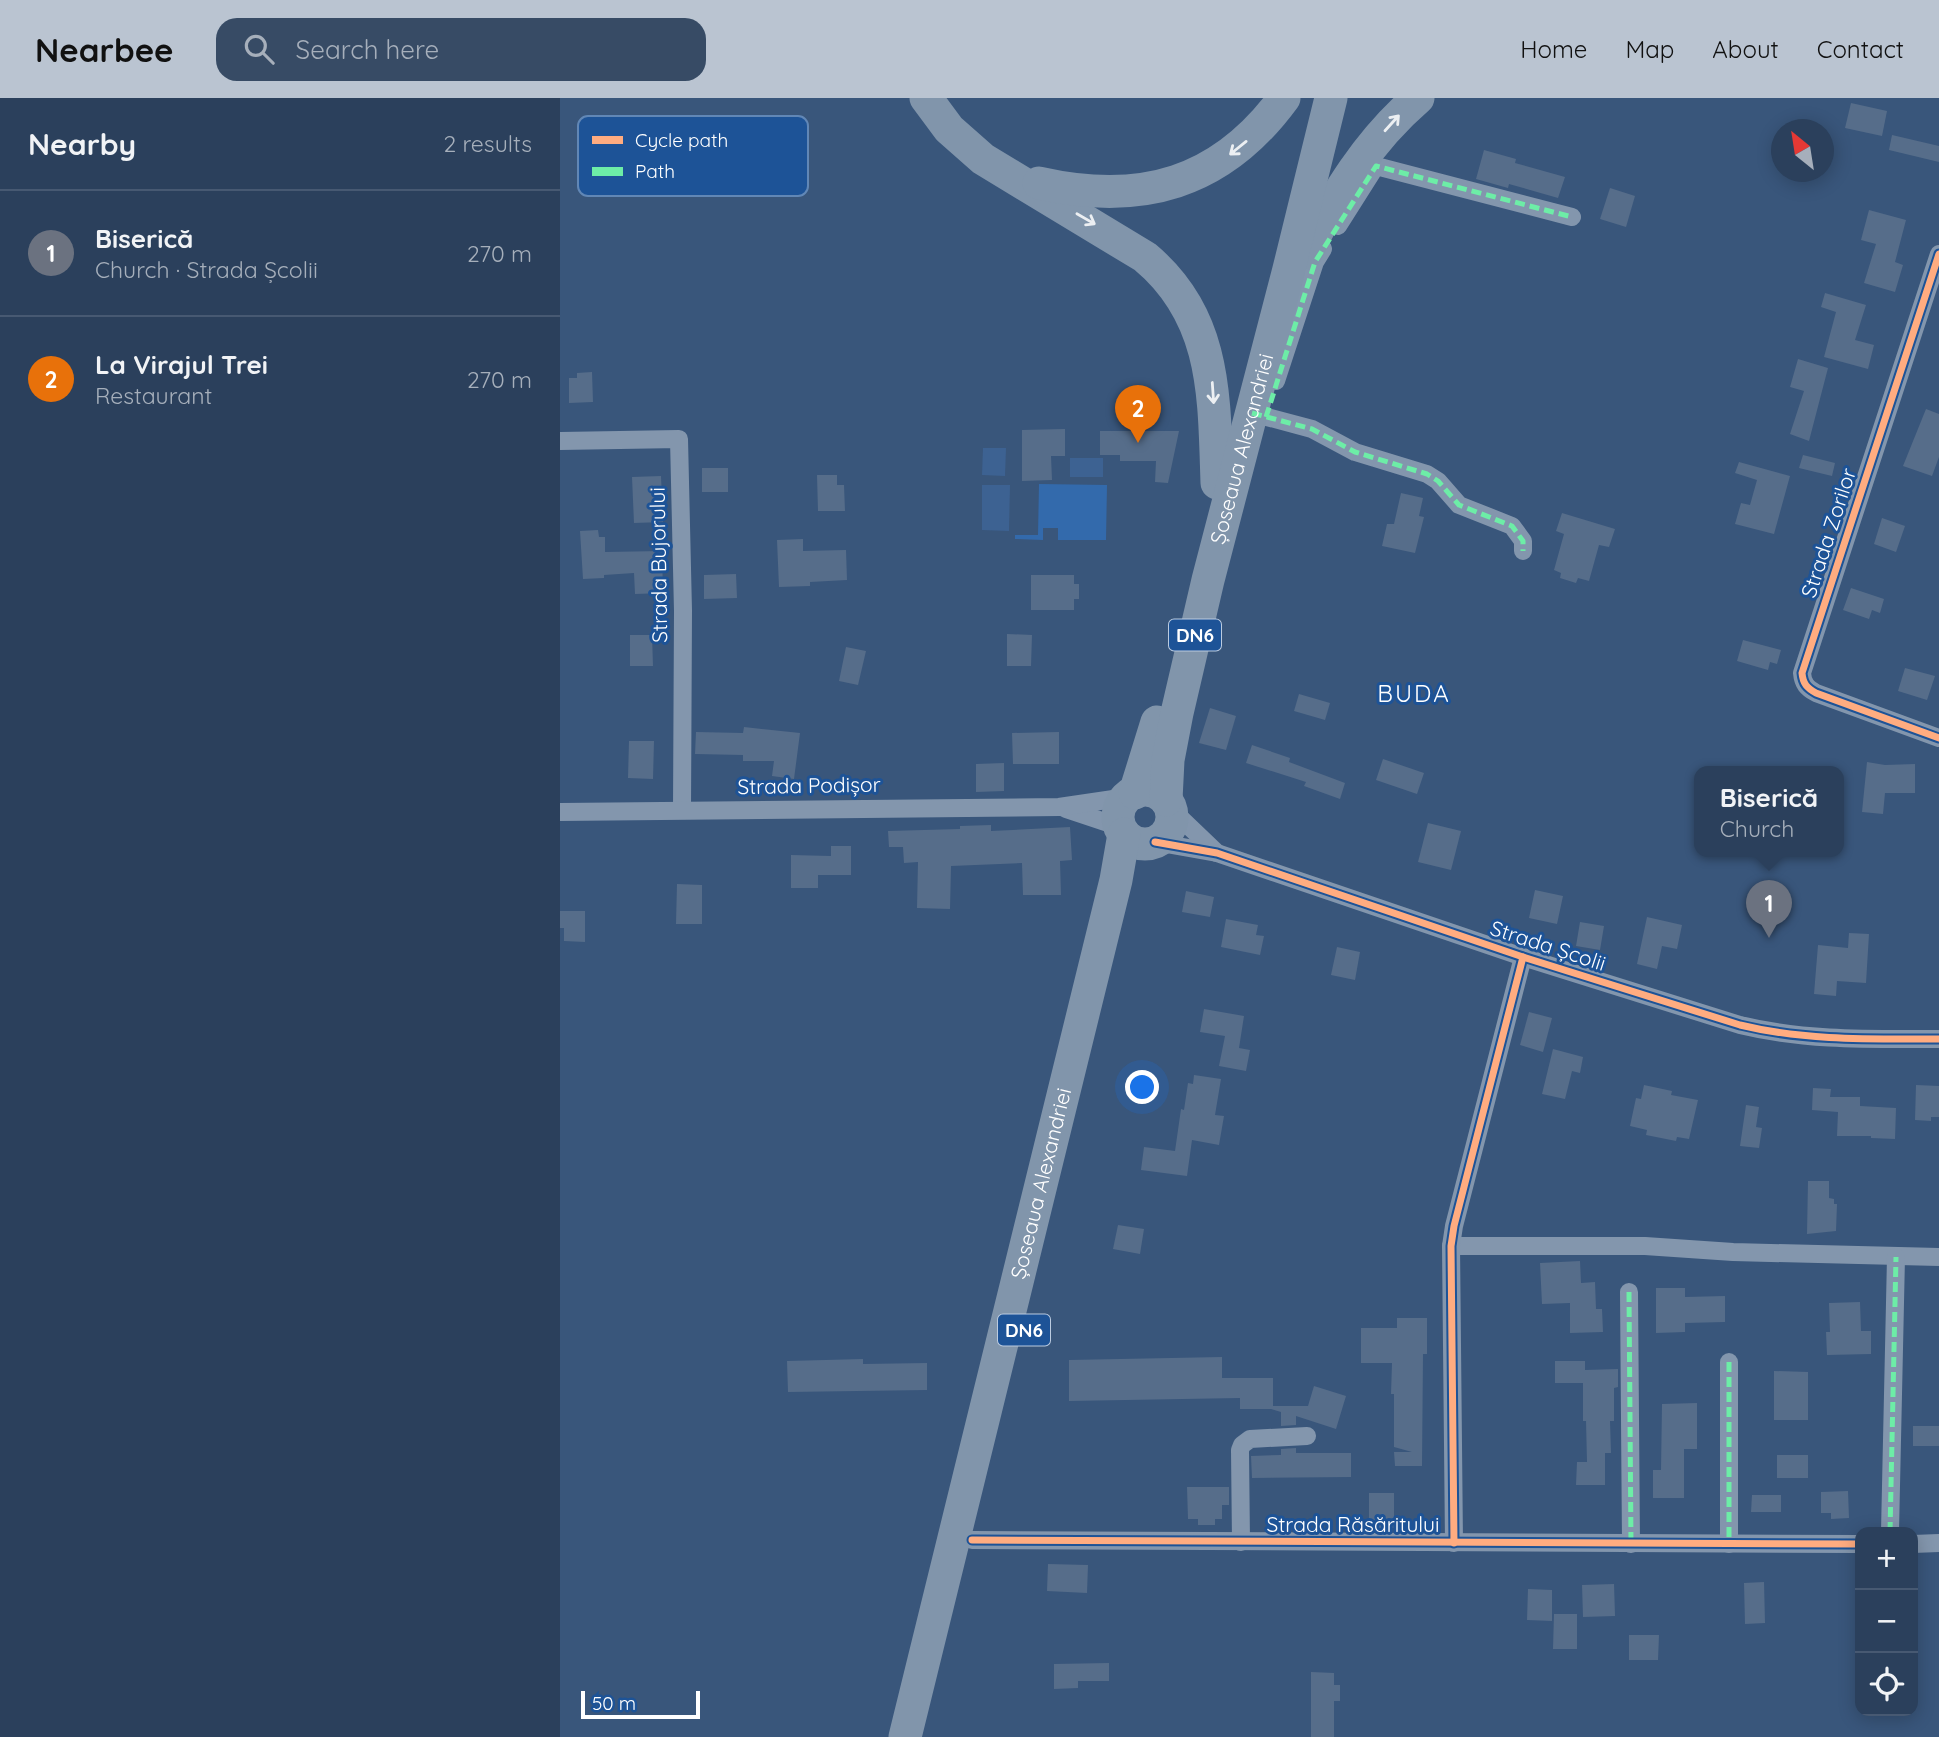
<!DOCTYPE html>
<html lang="en">
<head>
<meta charset="utf-8">
<style>
  :root { --surface:#2b405c; --page:#374b65; --text:#f1f3f6; --muted:#a6afbb; --line:#475972; --accent:#bac4d1 }
  body { margin:0; font-family:Quicksand,sans-serif; background:var(--page); color:var(--text) }
  .controls { position:absolute; right:21px; bottom:21px; display:grid; overflow:hidden; border-radius:14px; box-shadow:0 4px 18px #0003 }
  .controls button { width:63px; height:63px; display:grid; place-items:center; padding:0; border:0; border-bottom:2px solid var(--line); background:var(--surface); color:var(--text); font:35px sans-serif }
  .compass { position:absolute; left:1211px; top:21px; width:63px; height:63px; border-radius:50%; background:var(--surface); box-shadow:0 4px 18px #0003; rotate:330deg }
  .scale { position:absolute; left:21px; bottom:18px; width:119px; box-sizing:border-box; padding-left:7px; border:4px solid #fff; border-top:0; font-size:19px; line-height:24px; white-space:nowrap; color:#fff; -webkit-text-stroke:5px #1d5397; paint-order:stroke }
  .you { position:absolute; left:583px; top:990px; width:24px; height:24px; margin:-18px; border:5px solid #fff; border-radius:50%; background:#1a73e8; box-shadow:0 0 0 10px #1a73e833 }
  .badge { display:grid; place-items:center; width:46px; height:46px; border-radius:50%; background:var(--accent); color:#fff; font-size:23px; font-weight:700 }
  .pin { position:absolute; translate:-50% -58px; filter:drop-shadow(0 2px 4px #0008) }
  .pin::after { content:''; position:absolute; top:37px; width:24px; height:21px; background:inherit; clip-path:polygon(0 0,100% 0,50% 100%) }
  .popup { position:absolute; left:1134px; top:668px; width:150px; height:91px; box-sizing:border-box; display:grid; place-content:center; border-radius:14px; background:var(--surface); filter:drop-shadow(0 2px 5px #0005); font-size:23px; white-space:nowrap; color:var(--muted) }
  .popup b { font-size:26px; color:var(--text) }
  .popup::after { content:''; position:absolute; left:50%; top:100%; margin-left:-14px; border:14px solid transparent; border-top-color:var(--surface) }
  .list { margin:0; padding:0; list-style:none }
  h2 { display:flex; justify-content:space-between; align-items:center; height:91px; margin:0; padding:0 28px; font-size:30px }
  h2 small { font-size:23px; font-weight:400; color:var(--muted) }
  .list li { display:grid; grid-template-columns:46px 1fr auto; gap:21px; align-items:center; box-sizing:border-box; height:126px; padding:0 28px; border-top:2px solid var(--line) }
  .list b { display:block; font-size:26px; white-space:nowrap }
  .list p { margin:0; font-size:23px; white-space:nowrap; color:var(--muted) }
  .list em { font-size:23px; font-style:normal; color:var(--muted) }
  .icon { flex:none; width:38px; height:38px; fill:none; stroke:currentColor; stroke-width:2; stroke-linecap:round; stroke-linejoin:round }
  .map { position:relative; flex:none; width:1379px; height:1639px; overflow:hidden }
  header { display:flex; align-items:center; gap:42px; box-sizing:border-box; height:98px; padding:0 35px; background:var(--accent); color:#111 }
  header strong { font-size:33px }
  nav { display:flex; gap:38px; margin-inline-start:auto; font-size:24px }
  .search { width:490px; height:63px; background:var(--page); display:flex; align-items:center; gap:18px; box-sizing:border-box; padding:0 24px; border-radius:21px; color:var(--muted); font-size:26px }
  main { display:flex }
  aside { flex:1; background:var(--surface) }
  .map>svg:first-child { display:block }
  .green { fill:#336aac }
  .water { fill:#3d6292 }
  .building { fill:#566d8a }
  .lines { fill:none; stroke-linecap:round; stroke-linejoin:round }
  .street { stroke:#8396ad; stroke-width:18 }
  .highway { stroke:#8195ab; stroke-width:33 }
  .quiet { stroke:#6deda7; stroke-width:5; stroke-dasharray:10 5; stroke-linecap:butt }
  .cycleway-casing { stroke:#1d5397; stroke-width:11 }
  .cycleway { stroke:#ffac80; stroke-width:7 }
  .oneway { stroke:#eceff2 }
  .labels { text-anchor:middle; stroke-width:6; stroke-linejoin:round; paint-order:stroke }
  .shield { fill:#1d5397; stroke:#bbcbe0; stroke-width:2 }
  .shield-label { font-size:19px; font-weight:bold; fill:#fff }
  .street-label { font-size:21px; fill:#fff; stroke:#1d5397 }
  .quarter-label { font-size:24px; letter-spacing:2px; fill:#fff; stroke:#1d5397 }
  .key { fill:#1d5397; stroke:#6187b6; stroke-width:2 }
  .key-label { font-size:19px; fill:#fff }
</style>
</head>
<body>
<header>
<strong>Nearbee</strong>
<div class="search"><svg class="icon" aria-label="search" viewBox="0 0 24 24"><circle cx="10" cy="10" r="6"/><path d="M15 15l6 6"/></svg>Search here</div>
<nav><a>Home</a><a>Map</a><a>About</a><a>Contact</a></nav>
</header>
<main>
<aside>
<h2>Nearby<small>2 results</small></h2>
<ul class="list">
<li><span class="badge" style="background:#6b7280">1</span><div><b>Biserică</b><p>Church · Strada Școlii</p></div><em>270 m</em></li>
<li><span class="badge" style="background:#e8710a">2</span><div><b>La Virajul Trei</b><p>Restaurant</p></div><em>270 m</em></li>
</ul>
</aside>
<div class="map">
<svg width="1379" height="1639" viewBox="0 0 1379 1639">
  <rect width="100%" height="100%" fill="#39567b"/>
  <polygon class="green" points="479,386 547,387 546,442 498,442 498,430 483,430 483,442 455,441 455,437 478,437"/>
  <g class="water">
    <polygon points="423,350 446,350 445,378 422,377"/>
    <rect x="510" y="360" width="33" height="19"/>
    <polygon points="422,387 450,387 449,433 422,432"/>
  </g>
  <g class="building">
    <polygon points="1291,5 1327,13 1322,38 1285,30"/>
    <polygon points="1332,37 1379,48 1379,64 1329,52"/>
    <polygon points="924,52 956,61 955,65 1005,79 998,100 949,86 948,90 916,81"/>
    <polygon points="1050,90 1075,98 1066,129 1040,121"/>
    <polygon points="1309,112 1346,122 1335,164 1343,167 1335,194 1304,185 1316,146 1301,142"/>
    <polygon points="1265,195 1306,207 1295,242 1314,247 1308,271 1264,259 1276,214 1261,209"/>
    <polygon points="1238,261 1268,270 1249,343 1230,336 1244,293 1230,289"/>
    <polygon points="32,274 33,304 9,305 9,280 17,280 17,275"/>
    <polygon points="1366,311 1379,316 1379,359 1372,378 1343,368"/>
    <polygon points="505,331 505,358 491,358 492,382 462,383 462,332"/>
    <polygon points="540,333 619,333 608,385 595,384 596,363 560,363 560,357 540,357"/>
    <polygon points="1243,357 1275,365 1272,378 1239,370"/>
    <polygon points="1179,364 1230,378 1214,436 1175,426 1181,405 1190,407 1197,382 1175,375"/>
    <rect x="142" y="370" width="26" height="24"/>
    <polygon points="257,377 277,377 277,387 284,387 285,413 258,413"/>
    <polygon points="101,378 103,424 74,425 72,379"/>
    <polygon points="841,395 863,400 859,418 864,419 855,455 822,448 827,426 834,426"/>
    <polygon points="1002,415 1055,431 1049,449 1039,447 1029,483 1018,480 1016,485 1000,480 1001,475 994,472 1004,436 996,433"/>
    <polygon points="1322,420 1345,428 1336,454 1314,446"/>
    <polygon points="38,432 39,439 45,439 45,454 102,453 103,495 75,496 74,475 44,477 44,480 23,481 20,433"/>
    <polygon points="243,441 243,453 286,452 287,482 250,484 250,488 219,489 217,442"/>
    <polygon points="176,476 177,500 144,501 144,477"/>
    <polygon points="471,477 514,477 514,486 519,486 519,501 514,501 514,512 471,512"/>
    <polygon points="1291,490 1324,501 1320,515 1312,512 1309,521 1283,512"/>
    <polygon points="447,536 472,537 471,568 447,568"/>
    <polygon points="70,537 92,537 93,568 70,568"/>
    <polygon points="1183,542 1221,552 1217,566 1210,564 1208,572 1177,563"/>
    <polygon points="286,549 306,553 298,587 279,583"/>
    <polygon points="1345,570 1375,578 1367,602 1338,593"/>
    <polygon points="739,596 770,605 765,622 734,613"/>
    <polygon points="650,610 676,618 666,652 639,645"/>
    <polygon points="184,629 240,635 234,681 212,678 214,663 183,663 183,657 135,656 136,634 183,635"/>
    <polygon points="499,634 499,666 453,666 452,635"/>
    <polygon points="69,643 94,643 93,681 68,680"/>
    <polygon points="692,647 730,660 729,664 785,685 780,701 744,688 746,684 686,665"/>
    <polygon points="823,661 864,675 857,696 816,682"/>
    <polygon points="1307,664 1325,667 1355,666 1355,695 1325,695 1323,716 1302,714"/>
    <polygon points="444,665 444,693 416,694 416,666"/>
    <polygon points="868,725 901,733 891,772 858,764"/>
    <polygon points="431,727 431,733 510,729 512,762 500,763 501,797 463,797 462,765 391,768 390,811 357,810 358,764 344,765 343,749 329,749 328,733 400,731 400,728"/>
    <polygon points="271,748 291,748 291,777 258,777 258,790 231,790 231,757 271,758"/>
    <polygon points="117,786 142,787 142,826 116,826"/>
    <polygon points="975,792 1003,798 997,826 969,820"/>
    <polygon points="626,793 654,799 650,819 622,814"/>
    <polygon points="0,813 25,813 25,844 4,843 4,830 0,830"/>
    <polygon points="1087,819 1122,827 1117,851 1102,848 1097,871 1077,866"/>
    <polygon points="666,821 698,827 696,837 704,838 700,857 661,849"/>
    <polygon points="1020,824 1044,828 1040,852 1016,848"/>
    <polygon points="1289,835 1309,836 1306,885 1277,883 1276,898 1254,896 1258,847 1288,850"/>
    <polygon points="777,849 800,854 795,882 771,877"/>
    <polygon points="644,911 684,918 679,950 690,952 686,973 659,968 665,938 640,934"/>
    <polygon points="969,914 992,920 983,954 960,947"/>
    <polygon points="993,951 1023,959 1020,975 1012,973 1005,1001 982,996"/>
    <polygon points="634,977 661,981 655,1017 664,1018 659,1047 632,1042 627,1078 581,1072 584,1049 615,1053 621,1011 624,1012 628,985 633,986"/>
    <polygon points="1084,987 1112,993 1111,997 1138,1002 1129,1041 1117,1039 1116,1043 1086,1037 1087,1032 1070,1028 1076,1000 1081,1001"/>
    <polygon points="1356,987 1379,988 1379,1019 1371,1019 1371,1023 1355,1022"/>
    <polygon points="1253,990 1271,991 1270,999 1300,999 1300,1008 1336,1010 1335,1041 1311,1040 1311,1038 1277,1038 1278,1014 1252,1012"/>
    <polygon points="1186,1007 1199,1009 1196,1029 1202,1030 1199,1050 1180,1048"/>
    <polygon points="1248,1083 1269,1083 1269,1100 1274,1101 1274,1106 1277,1106 1276,1133 1247,1136"/>
    <polygon points="558,1127 584,1131 580,1156 553,1151"/>
    <polygon points="1020,1163 1021,1185 1035,1184 1036,1211 1042,1211 1043,1234 1010,1235 1010,1205 982,1206 980,1165"/>
    <polygon points="1096,1190 1125,1190 1125,1199 1165,1198 1165,1224 1125,1225 1125,1234 1096,1235"/>
    <polygon points="1300,1204 1301,1233 1311,1233 1311,1256 1267,1257 1266,1234 1270,1234 1269,1205"/>
    <polygon points="837,1220 867,1220 867,1256 863,1256 862,1368 835,1368 834,1354 852,1354 834,1349 834,1296 831,1296 832,1265 801,1265 801,1230 837,1230"/>
    <polygon points="662,1259 662,1280 713,1280 713,1308 748,1308 754,1288 786,1298 776,1331 736,1318 736,1327 721,1328 721,1314 711,1311 680,1311 680,1300 509,1303 509,1262"/>
    <polygon points="303,1261 303,1266 367,1265 367,1292 228,1294 227,1263"/>
    <polygon points="995,1263 1025,1263 1025,1272 1058,1271 1058,1289 1054,1290 1054,1323 1050,1323 1051,1355 1045,1355 1045,1387 1016,1387 1017,1364 1027,1364 1026,1323 1023,1323 1023,1285 995,1285"/>
    <polygon points="1214,1273 1248,1274 1248,1322 1214,1322"/>
    <polygon points="1137,1305 1137,1351 1124,1351 1124,1400 1093,1400 1093,1372 1101,1372 1102,1306"/>
    <rect x="1353" y="1328" width="26" height="20"/>
    <polygon points="736,1350 736,1355 791,1355 791,1379 692,1380 691,1358 721,1357 721,1351"/>
    <rect x="1217" y="1357" width="31" height="23"/>
    <polygon points="627,1389 669,1389 669,1407 662,1407 662,1421 655,1421 655,1427 638,1427 638,1421 628,1421"/>
    <polygon points="1288,1393 1289,1420 1271,1421 1271,1415 1261,1415 1261,1394"/>
    <rect x="809" y="1395" width="25" height="35"/>
    <polygon points="1192,1397 1221,1397 1221,1414 1191,1414"/>
    <polygon points="488,1466 528,1467 527,1495 487,1493"/>
    <polygon points="1204,1484 1205,1525 1185,1526 1184,1485"/>
    <polygon points="1054,1486 1055,1518 1023,1519 1022,1487"/>
    <polygon points="968,1491 992,1492 992,1523 967,1522"/>
    <polygon points="994,1516 1017,1516 1017,1551 993,1551"/>
    <polygon points="1069,1537 1099,1537 1098,1562 1069,1562"/>
    <polygon points="549,1565 549,1583 518,1583 518,1590 494,1591 494,1566"/>
    <polygon points="751,1574 774,1575 774,1587 780,1587 780,1603 774,1603 774,1639 751,1639"/>
  </g>
  <g class="lines">
    <g class="street">
      <polyline points="778,128 816,68 1012,119"/>
      <path d="M1379,156l-137,419c1,11 5,15 14,20l123,45"/>
      <polyline points="716,283 755,164 763,151"/>
      <polyline points="692,315 752,331 795,354 867,376 878,383 899,407 952,428 963,443 963,453"/>
      <polyline points="0,343 119,341 123,513 122,712"/>
      <polyline points="506,711 560,729"/>
      <polyline points="611,711 657,755"/>
      <polyline points="0,714 499,709 567,699"/>
      <path d="M595,744l62,11 306,104 217,68c66,16 132,14 199,14"/>
      <polyline points="891,1148 1085,1148 1173,1154 1379,1159"/>
      <polyline points="1069,1194 1071,1446"/>
      <polyline points="1169,1264 1169,1446"/>
      <polyline points="1330,1434 1336,1159"/>
      <polyline points="412,1442 1300,1446"/>
      <polyline points="681,1444 680,1352 682,1347 690,1341 747,1338"/>
      <polyline points="894,1445 891,1148 894,1128 963,859"/>
      <polyline points="1353,1446 1379,1445"/>
    </g>
    <g class="highway">
      <path d="M366,0l23,31 34,30 162,98c72,60 69,140 72,226"/>
      <path d="M479,85c102,23 182,1 245,-85"/>
      <path d="M746,155c29,-58 62,-112 112,-155"/>
      <circle cx="585" cy="719" r="27"/>
      <polyline points="575,695 597,624"/>
      <path id="s1" d="M606,702l2,-40 9,-47 31,-133 81,-311 42,-171"/>
      <path id="s2" d="M345,1639l211,-857 8,-46"/>
    </g>
    <g class="quiet">
      <polyline points="692,315 752,331 795,354 867,376 878,383 899,407 952,428 963,443 963,453"/>
      <polyline points="706,319 755,164 816,68 1012,119"/>
      <polyline points="1069,1194 1071,1446"/>
      <polyline points="1169,1264 1169,1446"/>
      <polyline points="1330,1434 1336,1159"/>
    </g>
    <g class="cycleway-casing">
      <g id="cycleway">
        <path d="M1379,156l-137,419c1,11 5,15 14,20l123,45"/>
        <path d="M595,744l62,11 306,104 217,68c66,16 132,14 199,14"/>
        <polyline points="412,1442 1300,1446"/>
        <polyline points="894,1445 891,1148 894,1128 963,859"/>
      </g>
    </g>
    <use href="#cycleway" class="cycleway"/>
  </g>
  <defs><path id="oneway-shaft" d="M-6 0H5M1.5-3L5.5 0L1.5 3" fill="none" stroke-width="1.6" stroke-linecap="round" stroke-linejoin="round" transform="scale(1.75)"/></defs>
  <g class="oneway">
    <use href="#oneway-shaft" transform="translate(832 25) rotate(-48)"/>
    <use href="#oneway-shaft" transform="translate(678 50) rotate(141)"/>
    <use href="#oneway-shaft" transform="translate(526 121) rotate(30)"/>
    <use href="#oneway-shaft" transform="translate(653 295) rotate(86)"/>
  </g>
  <g class="labels">
    <g class="shield">
      <rect x="609" y="521.5" width="52" height="31" rx="5"/>
      <rect x="438" y="1216.5" width="52" height="31" rx="5"/>
    </g>
    <g class="shield-label">
      <text x="635" y="544">DN6</text>
      <text x="464" y="1239">DN6</text>
    </g>
    <g class="street-label">
      <text dy="7" stroke="none"><textPath href="#s1" startOffset="360">Șoseaua Alexandriei</textPath></text>
      <text transform="translate(1269 435) rotate(-72)" y="7">Strada Zorilor</text>
      <text transform="translate(99 467) rotate(-91)" y="7">Strada Bujorului</text>
      <text transform="translate(249 688) rotate(-1)" y="7">Strada Podișor</text>
      <text transform="translate(988 848) rotate(18)" y="7">Strada Școlii</text>
      <text dy="7" stroke="none"><textPath href="#s2" startOffset="570">Șoseaua Alexandriei</textPath></text>
      <text x="793" y="1434">Strada Răsăritului</text>
    </g>
    <g class="quarter-label">
      <text x="854" y="604">BUDA</text>
    </g>
  </g>
  <rect x="18" y="18" width="230" height="80" rx="10" class="key"/>
  <rect x="32" y="38" width="31" height="8" fill="#ffac80"/>
  <rect x="32" y="69" width="31" height="9" fill="#6deda7"/>
  <g class="key-label">
    <text x="75" y="49">Cycle path</text>
    <text x="75" y="80">Path</text>
  </g>
</svg>
<div class="controls">
<button>+</button>
<button>−</button>
<button><svg class="icon" aria-label="locate" viewBox="0 0 24 24"><circle cx="12" cy="12" r="6"/><path d="M12 2v4M12 18v4M2 12h4M18 12h4"/></svg></button>
</div>
<svg class="compass" viewBox="-18 -18 36 36"><path d="M0-13l5 13h-10z" fill="#e53935"/><path d="M0 13l5-13h-10z" fill="#a6afbb"/></svg>
<div class="scale">50 m</div>
<div class="you"></div>
<div class="pin badge" style="left:1209px;top:840px;background:#6b7280">1</div>
<div class="popup"><b>Biserică</b>Church</div>
<div class="pin badge" style="left:578px;top:345px;background:#e8710a">2</div>
</div>
</main>
</body>
</html>
